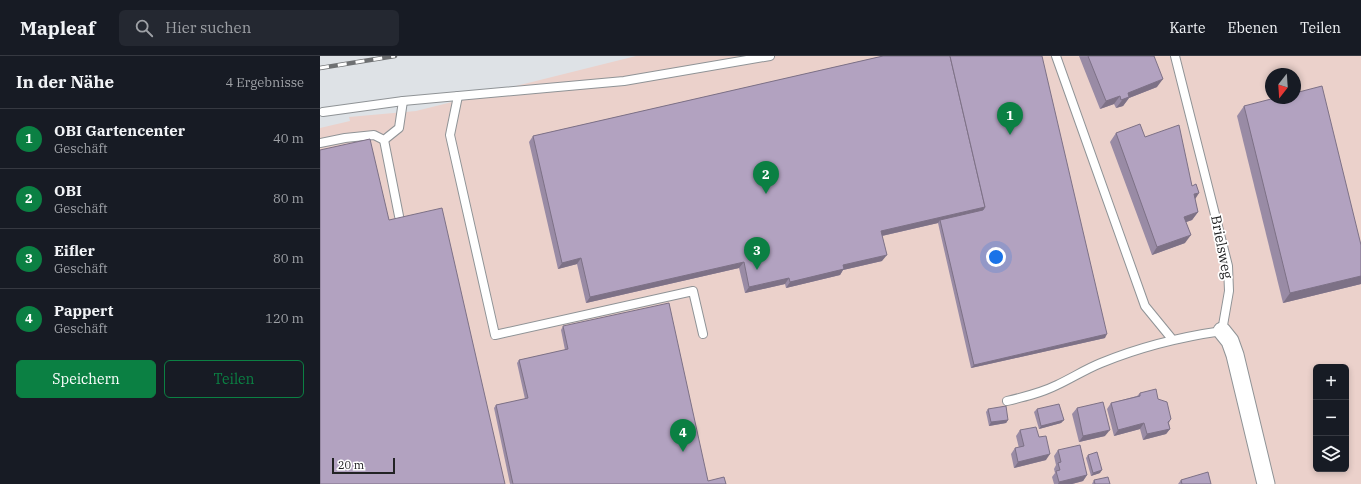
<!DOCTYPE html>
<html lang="de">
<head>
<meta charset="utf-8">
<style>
  :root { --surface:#171b24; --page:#242831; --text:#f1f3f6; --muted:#9ea1a6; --line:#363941; --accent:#0b8043 }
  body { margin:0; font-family:"IBM Plex Serif",serif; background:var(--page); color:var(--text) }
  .controls { position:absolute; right:12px; bottom:12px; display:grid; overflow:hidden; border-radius:6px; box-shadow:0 2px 6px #0003 }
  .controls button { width:36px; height:36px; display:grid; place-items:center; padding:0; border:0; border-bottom:1px solid var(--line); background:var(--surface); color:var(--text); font:20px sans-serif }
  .compass { position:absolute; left:945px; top:12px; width:36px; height:36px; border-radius:50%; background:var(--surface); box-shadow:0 2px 6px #0003; rotate:197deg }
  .scale { position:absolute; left:12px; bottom:10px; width:63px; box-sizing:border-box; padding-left:4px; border:2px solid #222324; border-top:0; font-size:11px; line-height:14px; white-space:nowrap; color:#222324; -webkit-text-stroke:3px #fff; paint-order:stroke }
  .you { position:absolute; left:676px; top:201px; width:14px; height:14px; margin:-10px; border:3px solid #fff; border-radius:50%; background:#1a73e8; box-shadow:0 0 0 6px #1a73e833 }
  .badge { display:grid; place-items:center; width:26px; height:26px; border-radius:50%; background:var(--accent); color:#fff; font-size:13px; font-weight:700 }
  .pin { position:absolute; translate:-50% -33px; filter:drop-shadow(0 1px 2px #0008) }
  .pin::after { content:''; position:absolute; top:21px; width:14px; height:12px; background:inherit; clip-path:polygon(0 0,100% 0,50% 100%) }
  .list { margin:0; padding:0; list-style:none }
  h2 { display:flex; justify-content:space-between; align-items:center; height:52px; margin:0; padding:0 16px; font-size:17px }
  h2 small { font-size:13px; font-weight:400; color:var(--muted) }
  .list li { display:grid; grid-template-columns:26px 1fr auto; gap:12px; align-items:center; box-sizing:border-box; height:60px; padding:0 16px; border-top:1px solid var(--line) }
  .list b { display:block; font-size:15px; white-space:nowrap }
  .list p { margin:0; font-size:13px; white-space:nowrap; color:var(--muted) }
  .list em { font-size:13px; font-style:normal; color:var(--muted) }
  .actions { display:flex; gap:8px; padding:12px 16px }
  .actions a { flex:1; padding:9px 0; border:1px solid var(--accent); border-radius:6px; text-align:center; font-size:14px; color:var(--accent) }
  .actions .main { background:var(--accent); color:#fff }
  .icon { flex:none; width:22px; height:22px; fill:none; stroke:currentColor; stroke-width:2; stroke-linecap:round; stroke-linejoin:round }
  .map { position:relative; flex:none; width:1041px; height:428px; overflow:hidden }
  header { display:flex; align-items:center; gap:24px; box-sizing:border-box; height:56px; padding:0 20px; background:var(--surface); border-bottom:1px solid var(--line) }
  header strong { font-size:19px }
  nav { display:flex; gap:22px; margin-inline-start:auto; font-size:14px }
  .search { width:280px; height:36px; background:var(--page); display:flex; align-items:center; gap:10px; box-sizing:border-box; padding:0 14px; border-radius:6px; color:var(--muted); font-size:15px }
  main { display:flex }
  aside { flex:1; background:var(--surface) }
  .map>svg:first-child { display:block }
  .industrial { fill:#ebd1cb; fill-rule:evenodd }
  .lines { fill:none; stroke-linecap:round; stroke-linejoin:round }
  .lane-casing { stroke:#8f9396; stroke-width:10 }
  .street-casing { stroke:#8f9396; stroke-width:19 }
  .lane { stroke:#fff; stroke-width:8 }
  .street { stroke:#fff; stroke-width:17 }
  .rail-casing { stroke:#6e7072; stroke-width:4.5 }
  .rail { stroke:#fff; stroke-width:3; stroke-dasharray:9; stroke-linecap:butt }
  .wall { fill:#998ba5 }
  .shaded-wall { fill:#7d7186 }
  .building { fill:#b2a2c0; stroke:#7d7186 }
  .labels { text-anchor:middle; stroke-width:3.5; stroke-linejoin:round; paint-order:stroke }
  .street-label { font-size:14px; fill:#222324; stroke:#fff }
</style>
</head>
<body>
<header>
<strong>Mapleaf</strong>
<div class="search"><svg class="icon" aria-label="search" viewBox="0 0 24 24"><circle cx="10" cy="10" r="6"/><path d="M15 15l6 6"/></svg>Hier suchen</div>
<nav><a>Karte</a><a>Ebenen</a><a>Teilen</a></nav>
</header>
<main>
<aside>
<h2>In der Nähe<small>4 Ergebnisse</small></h2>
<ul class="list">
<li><span class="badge">1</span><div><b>OBI Gartencenter</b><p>Geschäft</p></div><em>40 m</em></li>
<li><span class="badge">2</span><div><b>OBI</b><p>Geschäft</p></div><em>80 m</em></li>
<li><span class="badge">3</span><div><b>Eifler</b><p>Geschäft</p></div><em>80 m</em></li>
<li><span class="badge">4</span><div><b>Pappert</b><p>Geschäft</p></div><em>120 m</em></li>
</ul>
<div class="actions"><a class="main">Speichern</a><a>Teilen</a></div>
</aside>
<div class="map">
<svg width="1041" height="428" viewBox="0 0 1041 428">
  <rect width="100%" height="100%" fill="#dee2e6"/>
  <path class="industrial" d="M316,0h725v428h-1041v-356l30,-7 -1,-4 67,-6zM951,18h24v24h-24zM996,311h30v102h-30z"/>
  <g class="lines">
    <g class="lane-casing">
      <g id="lane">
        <polyline points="736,0 825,250 852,283"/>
        <polyline points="138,40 130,79 175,279 373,235 383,278"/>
        <polyline points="3,56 83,45 304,25 450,0"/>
        <polyline points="64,84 79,160"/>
        <polyline points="0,87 25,82 54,79 64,84 79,72 83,45"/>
        <path d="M687,345c17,-4 34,-8 50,-16 15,-7 29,-16 44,-22 39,-16 79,-26 121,-32l7,-40 -1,-25 -53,-210"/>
      </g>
    </g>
    <g class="street-casing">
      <polyline id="street" points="902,275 910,285 915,299 946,428"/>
    </g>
    <use href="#lane" class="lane"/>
    <use href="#street" class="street"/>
    <g class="rail-casing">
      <polyline id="rail" points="0,12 75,0"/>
    </g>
    <use href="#rail" class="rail"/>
  </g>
  <g class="wall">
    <polygon points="563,0 785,282 651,312 618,167 562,180 562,205 523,214 520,219 466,232 465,228 425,237 419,212 266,247 257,208 238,213 209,86 213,80"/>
    <polygon points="759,0 834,0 837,31 809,42 803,50 796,52 794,48 780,53"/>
    <polygon points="924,50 1041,189 1041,228 963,247 917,60"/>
    <polygon points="796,77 825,81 875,143 878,156 872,164 866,166 865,187 832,199 790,86"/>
    <polygon points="243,270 388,425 406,428 190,428 174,352 176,349 205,343 197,307 199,304 245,294 241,274"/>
    <polygon points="820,337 838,343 851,363 849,367 850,373 846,378 823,384 820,373 794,380 787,353 791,347 817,340"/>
    <polygon points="757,352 785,380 759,386 752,358"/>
    <polygon points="668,353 688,364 686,367 669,370 666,356"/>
    <polygon points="717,353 744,364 741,367 719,373 714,356"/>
    <polygon points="700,374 719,381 726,404 694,412 691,398 695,392 699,392 696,380"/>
    <polygon points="738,394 767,419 763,425 752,428 734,428 732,421 735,417 734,413 736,409 734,400"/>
    <polygon points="768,399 780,417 771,420 766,402"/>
    <polygon points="774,424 790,428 772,428"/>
    <polygon points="861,424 891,428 858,428"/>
  </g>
  <g class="shaded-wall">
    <polygon points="843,23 837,31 809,42 803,50 796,52 808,37"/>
    <polygon points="800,40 794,48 780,53 786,45"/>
    <polygon points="879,137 874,145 874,138"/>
    <polygon points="665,151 661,157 620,164 618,167 557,181 561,175"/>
    <polygon points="878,156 872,164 858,169 864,161"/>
    <polygon points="871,179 865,187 832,199 837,191"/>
    <polygon points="567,199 562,205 523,214 520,219 466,232 470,226 523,209"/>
    <polygon points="261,202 257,208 238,213 242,207"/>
    <polygon points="424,206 419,212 266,247 270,241"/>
    <polygon points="1041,220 1041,228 963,247 970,237"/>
    <polygon points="469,222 465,228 425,237 429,231"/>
    <polygon points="787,278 785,282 651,312 654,309"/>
    <polygon points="688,364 686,367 669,370 671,366"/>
    <polygon points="744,364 741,367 719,373 721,370"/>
    <polygon points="824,367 820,373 794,380 798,374"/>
    <polygon points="850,373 846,378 823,384 827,378"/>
    <polygon points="790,374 785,380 759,386 763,380"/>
    <polygon points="730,398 726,404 694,412 698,406"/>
    <polygon points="782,414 780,417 771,420 773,417"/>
    <polygon points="767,419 763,425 752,428 738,428 739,426"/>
  </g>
  <g class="building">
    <polygon points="563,0 630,0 665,151 561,175 567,199 523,209 524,213 470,226 469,222 429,231 424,206 270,241 261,202 242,207 213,80"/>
    <polygon points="630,0 722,0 787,278 654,309 620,164 663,154 665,151"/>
    <polygon points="768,0 834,0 843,23 808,37 809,41 801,44 800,40 786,45"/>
    <polygon points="1002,30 1041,189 1041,220 970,237 924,50 955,42 975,42 975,37"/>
    <polygon points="820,68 825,81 859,69 872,130 876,128 879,137 874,138 878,156 864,161 871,179 837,191 796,77"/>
    <polygon points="50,83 69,164 122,152 185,428 0,428 0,94"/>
    <polygon points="349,247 388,425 404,421 406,428 193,428 176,349 208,342 199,304 248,293 243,270"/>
    <polygon points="836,333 838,343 847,346 851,363 848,366 850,373 827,378 824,367 798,374 791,347 820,340 820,337"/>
    <polygon points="783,346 790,374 763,380 757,352"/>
    <polygon points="739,348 744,364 721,370 717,353"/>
    <polygon points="686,350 688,364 671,366 668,353"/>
    <polygon points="716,371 719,381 726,380 730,398 698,406 695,392 704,390 700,374"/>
    <polygon points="760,389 767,419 739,426 736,415 740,414 738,407 741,406 738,394"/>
    <polygon points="777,396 782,414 773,417 768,399"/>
    <polygon points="888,416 891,428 862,428 861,424"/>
    <polygon points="788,421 790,428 775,428 774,424"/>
  </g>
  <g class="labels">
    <g class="street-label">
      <text transform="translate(902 191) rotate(79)" y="5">Brielsweg</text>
    </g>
  </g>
</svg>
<div class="controls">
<button>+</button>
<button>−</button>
<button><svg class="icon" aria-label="layers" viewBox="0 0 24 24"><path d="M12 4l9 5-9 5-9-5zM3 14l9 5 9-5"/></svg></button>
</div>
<svg class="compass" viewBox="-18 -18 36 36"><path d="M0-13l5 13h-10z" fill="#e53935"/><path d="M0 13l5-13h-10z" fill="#9ea1a6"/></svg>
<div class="scale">20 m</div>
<div class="you"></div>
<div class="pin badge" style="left:690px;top:79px">1</div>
<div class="pin badge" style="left:446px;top:138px">2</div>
<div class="pin badge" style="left:437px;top:214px">3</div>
<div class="pin badge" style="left:363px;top:396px">4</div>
</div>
</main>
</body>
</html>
